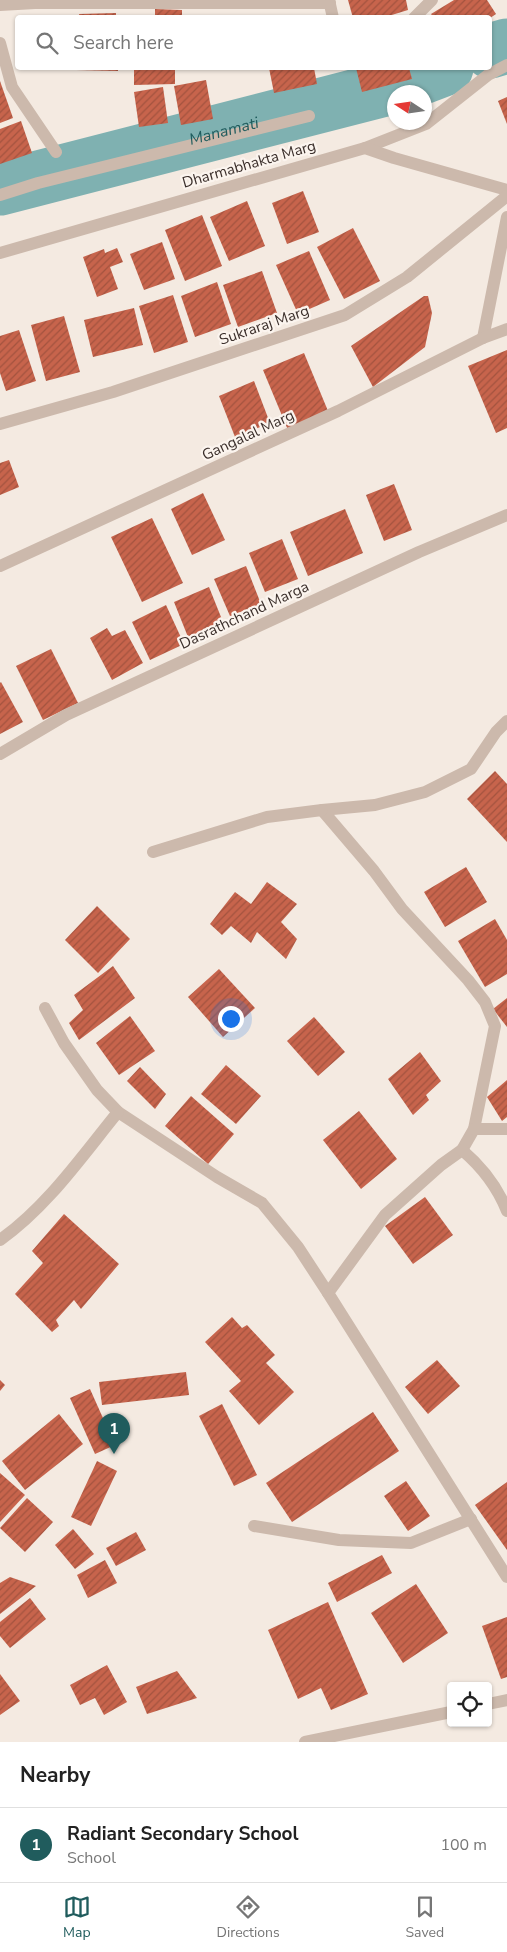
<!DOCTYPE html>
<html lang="en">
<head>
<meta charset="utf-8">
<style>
  :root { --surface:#fff; --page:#f2f2f2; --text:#222; --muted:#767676; --line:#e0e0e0; --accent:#205c5d }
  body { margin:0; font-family:"Nunito Sans",sans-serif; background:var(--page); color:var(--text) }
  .controls { position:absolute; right:15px; bottom:15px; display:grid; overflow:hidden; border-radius:5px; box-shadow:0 1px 4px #0004 }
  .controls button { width:45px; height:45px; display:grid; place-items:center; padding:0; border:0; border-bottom:1px solid var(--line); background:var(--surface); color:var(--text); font:25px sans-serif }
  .compass { position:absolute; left:387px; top:85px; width:45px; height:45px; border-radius:50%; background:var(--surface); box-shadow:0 1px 4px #0004; rotate:282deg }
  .you { position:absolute; left:230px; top:1018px; width:18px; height:18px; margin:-12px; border:4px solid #fff; border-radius:50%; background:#1a73e8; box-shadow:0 0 0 8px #1a73e833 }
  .badge { display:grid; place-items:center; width:32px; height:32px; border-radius:50%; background:var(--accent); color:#fff; font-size:16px; font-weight:700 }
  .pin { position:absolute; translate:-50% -41px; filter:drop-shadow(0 1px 2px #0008) }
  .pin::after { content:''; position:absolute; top:26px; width:18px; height:15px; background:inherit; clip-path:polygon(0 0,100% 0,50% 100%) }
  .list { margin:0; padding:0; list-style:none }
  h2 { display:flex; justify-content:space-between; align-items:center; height:65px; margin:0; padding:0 20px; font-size:21px }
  h2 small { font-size:16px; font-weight:400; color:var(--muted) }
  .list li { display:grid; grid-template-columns:32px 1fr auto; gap:15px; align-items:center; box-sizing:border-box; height:75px; padding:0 20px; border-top:1px solid var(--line) }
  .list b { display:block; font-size:19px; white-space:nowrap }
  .list p { margin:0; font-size:16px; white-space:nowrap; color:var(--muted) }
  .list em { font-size:16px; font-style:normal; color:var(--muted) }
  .icon { flex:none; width:28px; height:28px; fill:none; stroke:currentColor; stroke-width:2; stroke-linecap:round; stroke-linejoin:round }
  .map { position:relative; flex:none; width:507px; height:1742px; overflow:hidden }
  .search { position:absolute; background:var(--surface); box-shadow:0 1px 4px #0004; left:15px; right:15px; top:15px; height:55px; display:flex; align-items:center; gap:12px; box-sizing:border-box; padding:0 18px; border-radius:5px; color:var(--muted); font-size:19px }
  .sheet { height:140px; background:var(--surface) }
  nav { display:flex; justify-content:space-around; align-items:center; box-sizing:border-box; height:70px; border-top:1px solid var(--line); background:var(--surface); font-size:14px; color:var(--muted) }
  nav a { display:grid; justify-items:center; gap:2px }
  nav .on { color:var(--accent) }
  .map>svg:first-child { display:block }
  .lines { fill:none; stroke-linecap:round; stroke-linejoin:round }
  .river { stroke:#7fb1b1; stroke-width:55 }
  .building { fill:url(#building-hatch) }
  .minor { stroke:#ccb9ac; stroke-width:12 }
  .labels { text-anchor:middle; stroke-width:4.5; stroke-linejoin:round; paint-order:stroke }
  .street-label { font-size:15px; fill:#3b2f2b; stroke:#fbf4ee }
  .water-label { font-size:16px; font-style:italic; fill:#205c5d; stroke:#fbf4ee }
</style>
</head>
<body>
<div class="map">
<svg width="507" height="1742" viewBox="0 0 507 1742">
  <defs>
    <pattern id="building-hatch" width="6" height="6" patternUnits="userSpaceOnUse" patternTransform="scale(1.25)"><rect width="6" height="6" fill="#c7644c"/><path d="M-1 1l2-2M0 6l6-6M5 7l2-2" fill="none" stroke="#a3533f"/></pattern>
  </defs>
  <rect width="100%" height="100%" fill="#f4eae1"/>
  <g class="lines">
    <g class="river">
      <polyline points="490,51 507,46"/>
      <path id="s1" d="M0,188l404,-104 42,-16"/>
    </g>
  </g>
  <g class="building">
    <polygon points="348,0 406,0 408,10 382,18 353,18"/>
    <polygon points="454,0 487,0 496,14 490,18 434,18 431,14"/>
    <polygon points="155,9 182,10 182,18 155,18"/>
    <polygon points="116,13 116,18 80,18 79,14"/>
    <polygon points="76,68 118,68 118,71 76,70"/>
    <polygon points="134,68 175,68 175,84 134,85"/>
    <polygon points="269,68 314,68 317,84 274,93"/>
    <polygon points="356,68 409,68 412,79 362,92"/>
    <polygon points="206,80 213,119 181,125 174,86"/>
    <polygon points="0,81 13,118 0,123"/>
    <polygon points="163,87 168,123 139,127 134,92"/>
    <polygon points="507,97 507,124 498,101"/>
    <polygon points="21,121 32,153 0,164 0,129"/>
    <polygon points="303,191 319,232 287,244 272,203"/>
    <polygon points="247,201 265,246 229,261 210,217"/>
    <polygon points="202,215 222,266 185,281 165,230"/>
    <polygon points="353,228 380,281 344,299 317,247"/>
    <polygon points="162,242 175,279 144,290 130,254"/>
    <polygon points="117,248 123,262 110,267 118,289 97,297 83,257 104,249 105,253"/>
    <polygon points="309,251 330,300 298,314 276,265"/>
    <polygon points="262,271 277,313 238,327 223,285"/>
    <polygon points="217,282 231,324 195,337 181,296"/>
    <polygon points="173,295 188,342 154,353 139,306"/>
    <polygon points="424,296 428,296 432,313 425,347 373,387 351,346"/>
    <polygon points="134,308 143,345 93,357 84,320"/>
    <polygon points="64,316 80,372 46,381 31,325"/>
    <polygon points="19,330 36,381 6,391 0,373 0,336"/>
    <polygon points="507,350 507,428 496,433 468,366"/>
    <polygon points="304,353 328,411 288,430 263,370"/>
    <polygon points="254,381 270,423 235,437 219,396"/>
    <polygon points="9,460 19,487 0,495 0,463"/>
    <polygon points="394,484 412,530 384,541 366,495"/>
    <polygon points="203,493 225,540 192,555 171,509"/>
    <polygon points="345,509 363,553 308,576 290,532"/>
    <polygon points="152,518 183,583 142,602 111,537"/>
    <polygon points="282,539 298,579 265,592 249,553"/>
    <polygon points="246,566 261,604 230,616 214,579"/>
    <polygon points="209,587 223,622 188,637 174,602"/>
    <polygon points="166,605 184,644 150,660 132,622"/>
    <polygon points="107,628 112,636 125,630 143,663 112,680 90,638"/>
    <polygon points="51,649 78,703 43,720 16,666"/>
    <polygon points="1,682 23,722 0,734 0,683"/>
    <polygon points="495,771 507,784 507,842 467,799"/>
    <polygon points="466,867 487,902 445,927 424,892"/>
    <polygon points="267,882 297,904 281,922 297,939 286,959 257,932 251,943 231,926 222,935 210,924 235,892 251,904"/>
    <polygon points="97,906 130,939 98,973 65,940"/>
    <polygon points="495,919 507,940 507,974 485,987 458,941"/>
    <polygon points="113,966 135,998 79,1040 69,1023 83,1010 74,995"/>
    <polygon points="219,969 255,1008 223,1037 188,997"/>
    <polygon points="507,998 507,1027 493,1009"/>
    <polygon points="130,1016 155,1051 119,1075 96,1043"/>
    <polygon points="314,1017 345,1052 318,1076 287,1041"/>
    <polygon points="420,1052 441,1081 426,1095 429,1100 413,1115 388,1079"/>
    <polygon points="226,1065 261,1096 236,1124 201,1094"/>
    <polygon points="140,1067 166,1094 155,1109 127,1081"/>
    <polygon points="507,1080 507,1117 502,1121 487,1097"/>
    <polygon points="191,1096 234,1134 208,1164 165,1126"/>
    <polygon points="359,1111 397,1159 361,1189 323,1140"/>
    <polygon points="425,1197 453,1235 413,1264 385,1226"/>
    <polygon points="64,1214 119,1264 81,1309 74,1300 56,1320 59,1326 52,1332 15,1294 43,1263 32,1251"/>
    <polygon points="232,1317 242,1328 247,1325 275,1355 266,1363 294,1392 259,1425 229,1391 241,1381 205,1342"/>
    <polygon points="437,1360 460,1386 428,1414 405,1387"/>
    <polygon points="186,1372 189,1395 102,1405 99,1382"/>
    <polygon points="0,1380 5,1385 0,1391"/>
    <polygon points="90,1389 115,1445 95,1454 70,1398"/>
    <polygon points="222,1404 257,1475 234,1486 199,1416"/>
    <polygon points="373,1412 399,1451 292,1522 266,1483"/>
    <polygon points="59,1414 83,1444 25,1490 2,1461"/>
    <polygon points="97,1461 117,1471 91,1526 71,1517"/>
    <polygon points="0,1473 25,1495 0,1522"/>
    <polygon points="406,1481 430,1516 408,1531 384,1496"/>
    <polygon points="507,1482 507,1550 475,1505"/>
    <polygon points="27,1498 53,1522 25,1552 0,1528"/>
    <polygon points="73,1529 94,1554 75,1569 55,1545"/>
    <polygon points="136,1532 146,1550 116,1566 106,1548"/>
    <polygon points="382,1555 392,1573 337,1602 328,1583"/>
    <polygon points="105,1560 117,1583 88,1598 77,1575"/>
    <polygon points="10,1577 36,1586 0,1614 0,1583"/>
    <polygon points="416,1584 448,1633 403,1663 371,1613"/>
    <polygon points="30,1598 46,1619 10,1648 0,1636 0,1622"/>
    <polygon points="328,1602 368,1694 331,1710 321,1688 298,1699 268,1630"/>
    <polygon points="507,1617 507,1677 501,1679 482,1626"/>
    <polygon points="107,1665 127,1702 104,1715 95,1698 80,1705 70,1685"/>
    <polygon points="177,1671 197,1698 147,1714 136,1687"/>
    <polygon points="0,1674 20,1701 0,1715"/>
  </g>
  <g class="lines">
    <g class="minor">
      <polyline points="329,0 333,18"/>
      <polyline points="0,5 35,3 330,3"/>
      <polyline points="414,18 432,0"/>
      <polyline points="0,43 12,87 56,152"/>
      <polyline points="365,148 426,124 488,75 507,65"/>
      <polyline points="0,195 38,183 309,116"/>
      <polyline points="0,253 365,148 394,158 507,190"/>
      <polyline points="483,338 507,217"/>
      <polyline points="0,424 113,392 345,315 407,277 507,196"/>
      <polyline points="0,566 338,411 483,338 507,329"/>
      <polyline points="507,721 496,732 471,769 425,792 375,805 322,810 374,871 402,909 468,980 485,1002 495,1026 474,1129 462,1150 441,1165 385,1215 328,1293 507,1577"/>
      <polyline points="0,754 66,715 419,552 507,515"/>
      <polyline points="153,852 267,817 322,810"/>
      <polyline points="45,1008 64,1043 97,1090 118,1112 217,1177 262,1203 298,1247 328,1293"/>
      <polyline points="474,1129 507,1129"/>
      <path d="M462,1150c20,17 35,36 45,61"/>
      <path d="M0,1240c47,-33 82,-84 118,-128"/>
      <polyline points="254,1526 339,1540 411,1543 471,1519"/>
      <polyline points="488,1704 507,1700"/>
      <polyline points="305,1742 451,1712"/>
    </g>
  </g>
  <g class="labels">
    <g class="street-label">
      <text transform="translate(249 164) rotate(-16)" y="5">Dharmabhakta Marg</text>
      <text transform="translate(264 325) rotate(-19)" y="5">Sukraraj Marg</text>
      <text transform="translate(248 435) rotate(-25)" y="5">Gangalal Marg</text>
      <text transform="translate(244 615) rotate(-25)" y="5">Dasrathchand Marga</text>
    </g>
    <g class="water-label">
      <text dy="6" stroke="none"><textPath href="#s1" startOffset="231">Manamati</textPath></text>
    </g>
  </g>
</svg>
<div class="controls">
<button><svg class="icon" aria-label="locate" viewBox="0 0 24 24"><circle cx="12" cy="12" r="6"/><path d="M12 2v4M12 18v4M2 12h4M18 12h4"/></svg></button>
</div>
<svg class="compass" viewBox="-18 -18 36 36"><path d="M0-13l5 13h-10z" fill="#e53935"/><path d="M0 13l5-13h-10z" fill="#767676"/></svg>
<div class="you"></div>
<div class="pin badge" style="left:114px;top:1454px">1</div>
<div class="search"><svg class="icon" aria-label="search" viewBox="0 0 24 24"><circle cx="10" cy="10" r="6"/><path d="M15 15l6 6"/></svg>Search here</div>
</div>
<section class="sheet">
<h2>Nearby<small></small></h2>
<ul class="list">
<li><span class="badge">1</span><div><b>Radiant Secondary School</b><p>School</p></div><em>100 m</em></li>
</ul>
</section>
<nav>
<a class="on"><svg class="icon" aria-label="map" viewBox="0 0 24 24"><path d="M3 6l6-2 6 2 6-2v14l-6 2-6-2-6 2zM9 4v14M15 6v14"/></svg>Map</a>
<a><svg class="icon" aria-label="directions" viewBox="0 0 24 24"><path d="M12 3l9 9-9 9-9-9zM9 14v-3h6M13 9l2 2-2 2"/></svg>Directions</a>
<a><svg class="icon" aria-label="saved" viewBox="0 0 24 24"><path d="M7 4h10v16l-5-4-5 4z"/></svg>Saved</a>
</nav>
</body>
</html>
